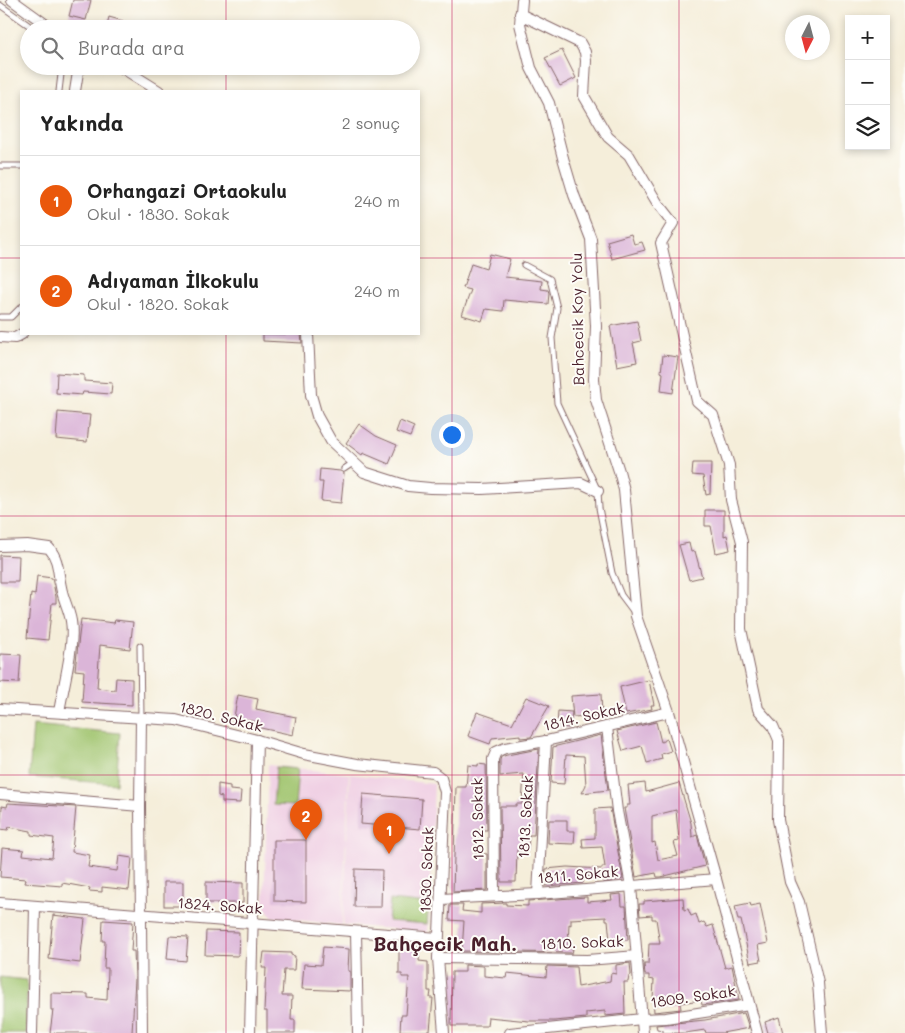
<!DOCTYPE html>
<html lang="tr">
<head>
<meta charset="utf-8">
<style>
  :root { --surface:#fff; --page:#f2f2f2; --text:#222; --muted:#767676; --line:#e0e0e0; --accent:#ea580c }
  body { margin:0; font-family:Mali,sans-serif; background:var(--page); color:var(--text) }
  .controls { position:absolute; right:15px; top:15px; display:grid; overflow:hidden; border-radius:0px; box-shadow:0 2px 8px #0003 }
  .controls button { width:45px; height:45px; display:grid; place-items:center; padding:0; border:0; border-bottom:1px solid var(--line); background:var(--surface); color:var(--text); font:25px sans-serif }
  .compass { position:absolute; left:785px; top:15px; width:45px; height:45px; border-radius:50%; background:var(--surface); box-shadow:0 2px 8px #0003; rotate:186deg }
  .you { position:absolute; left:451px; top:434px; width:18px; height:18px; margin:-12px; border:4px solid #fff; border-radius:50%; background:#1a73e8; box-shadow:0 0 0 8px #1a73e833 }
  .badge { display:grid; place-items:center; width:32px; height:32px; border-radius:50%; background:var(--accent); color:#fff; font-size:16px; font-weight:700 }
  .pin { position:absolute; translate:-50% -41px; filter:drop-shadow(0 1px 2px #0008) }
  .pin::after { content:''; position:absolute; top:26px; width:18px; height:15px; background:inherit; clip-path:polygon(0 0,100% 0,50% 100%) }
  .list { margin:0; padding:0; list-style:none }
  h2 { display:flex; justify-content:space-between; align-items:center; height:65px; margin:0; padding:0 20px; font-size:21px }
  h2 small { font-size:16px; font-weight:400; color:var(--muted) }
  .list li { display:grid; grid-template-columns:32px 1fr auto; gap:15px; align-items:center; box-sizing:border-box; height:90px; padding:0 20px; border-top:1px solid var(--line) }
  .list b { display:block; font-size:19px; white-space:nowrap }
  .list p { margin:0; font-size:16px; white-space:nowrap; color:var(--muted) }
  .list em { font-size:16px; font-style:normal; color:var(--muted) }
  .icon { flex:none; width:28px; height:28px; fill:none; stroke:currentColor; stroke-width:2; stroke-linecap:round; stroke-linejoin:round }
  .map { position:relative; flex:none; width:905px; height:1033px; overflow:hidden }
  .search { position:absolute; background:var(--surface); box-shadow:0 2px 8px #0003; left:20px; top:20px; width:400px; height:55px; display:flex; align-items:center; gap:12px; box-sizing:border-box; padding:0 18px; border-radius:28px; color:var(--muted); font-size:19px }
  .panel { position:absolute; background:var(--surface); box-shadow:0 2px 8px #0003; left:20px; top:90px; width:400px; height:245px; border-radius:0px }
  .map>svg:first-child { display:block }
  .built { fill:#f0d0e4 }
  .green { fill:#a0c46e; stroke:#75724c }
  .building { fill:#dbb5d8; fill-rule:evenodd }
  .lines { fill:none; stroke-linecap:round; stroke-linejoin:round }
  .lane-casing { stroke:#866768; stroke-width:7 }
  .street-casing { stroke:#866768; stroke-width:12 }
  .lane { stroke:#fff; stroke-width:5 }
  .street { stroke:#fff; stroke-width:10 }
  .grid { fill:none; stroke:#c2185b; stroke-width:1; stroke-opacity:0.55 }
  .labels { text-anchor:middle; stroke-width:4; stroke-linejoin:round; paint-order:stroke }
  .street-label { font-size:15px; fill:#4a1f2b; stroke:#fdfcf7 }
  .district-label { font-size:20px; font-weight:bold; fill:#4a1f2b; stroke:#fdfcf7 }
</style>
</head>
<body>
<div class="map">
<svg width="905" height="1033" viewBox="0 0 905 1033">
  <rect width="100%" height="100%" fill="#fdfcf7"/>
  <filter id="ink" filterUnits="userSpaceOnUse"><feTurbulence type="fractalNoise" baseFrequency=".02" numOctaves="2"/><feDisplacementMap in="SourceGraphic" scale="10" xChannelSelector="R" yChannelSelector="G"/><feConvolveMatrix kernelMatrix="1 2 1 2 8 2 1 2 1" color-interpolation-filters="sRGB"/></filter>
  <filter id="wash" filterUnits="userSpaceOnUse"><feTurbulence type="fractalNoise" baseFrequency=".0096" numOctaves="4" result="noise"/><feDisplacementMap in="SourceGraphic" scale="20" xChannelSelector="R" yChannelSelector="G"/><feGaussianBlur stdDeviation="1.12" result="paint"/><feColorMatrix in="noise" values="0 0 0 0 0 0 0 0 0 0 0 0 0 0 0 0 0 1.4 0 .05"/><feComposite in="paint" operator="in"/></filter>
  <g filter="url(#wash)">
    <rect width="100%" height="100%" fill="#f5eeda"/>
    <g class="built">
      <polygon points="268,765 349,774 342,925 272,917 264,906"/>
      <polygon points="350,774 434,784 428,932 343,925"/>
    </g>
    <g class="green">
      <polygon points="33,725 120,733 116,784 29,777"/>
      <polygon points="276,767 298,769 295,806 273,805"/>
      <polygon points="390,900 429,904 427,924 388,921"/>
      <polygon points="0,977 27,980 26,1033 0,1033"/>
    </g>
    <g id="blocks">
      <g class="building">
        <polygon points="73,0 91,0 86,20 69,16"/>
        <polygon points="109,17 123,21 120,29 106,29"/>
        <polygon points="562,50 576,78 560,86 545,58"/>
        <polygon points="631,234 634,244 642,242 645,250 612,259 607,241"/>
        <polygon points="490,254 510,259 505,277 542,281 541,289 548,290 549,293 548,304 504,300 503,311 486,309 482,321 462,315 471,290 463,288 471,264 486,269"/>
        <polygon points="637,321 641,341 633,343 637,362 617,366 610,326"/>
        <polygon points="263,334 301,334 302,343 263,341"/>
        <polygon points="663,355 678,357 673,393 661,391 663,373 661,372"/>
        <polygon points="57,373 84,375 84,381 112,383 111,394 83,392 82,395 56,393"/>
        <polygon points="58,412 90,415 87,442 56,439"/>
        <polygon points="400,421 414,427 410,437 396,432"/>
        <polygon points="359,424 376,436 397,445 389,464 363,453 362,455 346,443"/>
        <polygon points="693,463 711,463 710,494 706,495 703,476 692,475"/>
        <polygon points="320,469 340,471 344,473 341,503 321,501 323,482 319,482"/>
        <polygon points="705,510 724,510 724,536 727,535 730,550 716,553 711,526 705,526"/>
        <polygon points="689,543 691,552 695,551 702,577 689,580 679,545"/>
        <polygon points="0,555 19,556 18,582 0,582"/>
        <polygon points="37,576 52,578 56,597 56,603 52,603 48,640 27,638 31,594 35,595"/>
        <polygon points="81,619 114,623 115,620 133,622 130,649 100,645 97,688 115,690 116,678 132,679 132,705 82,702 84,671 75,670"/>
        <polygon points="0,654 21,655 19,683 0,682"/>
        <polygon points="649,680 654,705 651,705 652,709 626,714 620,687"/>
        <polygon points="601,694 602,715 573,717 571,696"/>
        <polygon points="238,695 258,699 256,709 296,717 293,735 256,727 257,722 234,717"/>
        <polygon points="526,697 549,706 531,737 520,738 520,735 492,738 490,744 468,736 477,712 512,724"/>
        <polygon points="558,711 572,712 570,728 557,727"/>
        <polygon points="656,722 661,742 667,739 671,751 661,754 662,759 647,763 642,746 623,751 617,731"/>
        <polygon points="601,735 608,790 582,793 586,785 584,756 566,755 564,784 551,783 553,747"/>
        <polygon points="539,749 534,835 529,835 528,850 517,850 516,882 501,882 500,806 516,806 516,804 522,804 524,774 500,776 500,760 501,757 507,755"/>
        <polygon points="478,764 486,765 487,830 477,830 476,853 487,854 487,890 453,892 456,787 466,787 468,765 478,766"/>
        <path d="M645,783l1,9 33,-9 12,40 1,14 5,-2 8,31 -44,11h-4l-1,-4 -20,4 -12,-69h3v-3h3l-2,-20zM676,810l3,31 -5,1 4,14 -20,4 -3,-18 -3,1v-27z"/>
        <polygon points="218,784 230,786 230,790 241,791 240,803 222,802 222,797 218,796"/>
        <polygon points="363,794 422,799 420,829 361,824"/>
        <polygon points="8,803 76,807 72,852 90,855 88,867 117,871 119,856 132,858 129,890 102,887 102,892 89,891 90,888 62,883 62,886 25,883 26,879 0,877 2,848 24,850 23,855 52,858 54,838 31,835 31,831 9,827 8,830 0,829 2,806 7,807"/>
        <polygon points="610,808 623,879 604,882 603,875 584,877 583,883 545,886 546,869 567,867 602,869 602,867 605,867 602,847 583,848 582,839 595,838 595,809"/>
        <polygon points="549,820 567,820 567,831 575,831 574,844 548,843"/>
        <polygon points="274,840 306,840 306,902 274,901"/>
        <polygon points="355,869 382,870 381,907 354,907"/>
        <rect x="164" y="882" width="19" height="24"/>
        <polygon points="206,882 243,883 243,903 206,903"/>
        <polygon points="621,894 622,906 626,906 628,940 610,941 608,920 606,920 606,917 571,919 571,925 569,924 568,948 573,949 572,953 462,951 464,921 449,920 450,905 463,905 462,911 481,913 481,904 506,903 506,905 528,906 528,901 587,897 587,902 612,900 611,895"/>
        <polygon points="683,898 684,910 688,909 691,916 696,914 699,924 704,922 707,927 713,925 725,968 732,966 739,1000 702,1005 701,1000 680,1003 681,1009 654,1012 653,999 654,980 649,979 649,975 645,975 644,964 648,964 649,944 660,944 656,919 652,919 652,915 640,916 639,904 644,904 644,901"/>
        <polygon points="750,903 751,906 760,904 768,943 758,945 761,961 750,963 741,920 738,920 735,906"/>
        <polygon points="53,915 85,919 80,963 49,959"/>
        <polygon points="103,920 133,922 131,951 134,951 135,979 132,1033 50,1033 53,1010 51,1010 51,993 88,994 88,998 107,1000 108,968 104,968 105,941 102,941"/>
        <polygon points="206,931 239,932 238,956 205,955"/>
        <polygon points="169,936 188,937 186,961 167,959"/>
        <polygon points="399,946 420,947 419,961 428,962 428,991 431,991 430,998 433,998 430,1031 400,1031 401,1015 406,1015 409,977 402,977 402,974 399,974"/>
        <polygon points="323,947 349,949 348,971 350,971 350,991 302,989 304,964 321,965"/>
        <polygon points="264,952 291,953 291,955 295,956 294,970 284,970 282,996 292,996 291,1020 295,1020 295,1033 267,1033 267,1011 264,1011 266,968 262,968"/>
        <polygon points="630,963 631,975 629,976 628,982 624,982 625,1014 605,1016 605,1011 586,1013 586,1018 554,1021 529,1021 488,1017 487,1026 451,1026 452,972 465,972 465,965 484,966 484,976 506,978 507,973 546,977 547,966 576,967 578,987 610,981 611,973 616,974 616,965"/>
        <polygon points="744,1013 749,1028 722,1033 706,1033 705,1030 685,1033 663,1033 663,1030 657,1029 656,1025 705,1020"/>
        <polygon points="779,1017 783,1033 768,1033 765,1022"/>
      </g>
    </g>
  </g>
  <g filter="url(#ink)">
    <use href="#blocks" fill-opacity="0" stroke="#866768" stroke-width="1"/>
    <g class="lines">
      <g class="lane-casing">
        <g id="lane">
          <polyline points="0,5 34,29"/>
          <polyline points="59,91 62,66"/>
          <polyline points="0,166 21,166"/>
          <polyline points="524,265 550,279 557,308 552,338 557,403 598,491 599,508 612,573 621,595 633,611"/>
          <polyline points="0,317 11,317 21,307"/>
          <polyline points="344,469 353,463"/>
          <polyline points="140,646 141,718"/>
        </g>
      </g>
      <g class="street-casing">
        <g id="street">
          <polyline points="12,0 52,29"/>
          <polyline points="522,0 520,24 531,68 549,103 563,158 574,195 591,239 596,326 594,379 596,400 619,471 624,490 636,616 669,712 716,879 757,1033"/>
          <polyline points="520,14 580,43 585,52 586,61 584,96 608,137 629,155 658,204 673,223 661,243 697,401 713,415 729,465 731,500 742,542 741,629 758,709 773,726 779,740 778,820 790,882 799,902 818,983 822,1033"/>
          <polyline points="119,66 159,91"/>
          <polyline points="75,91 79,66"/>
          <polyline points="308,334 311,395 317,416 331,441 364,472 408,486 430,488 482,489 581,483 598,491"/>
          <polyline points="0,337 15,338 22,334"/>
          <path d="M0,546l27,-1 22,3c10,11 9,26 12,39 2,12 8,22 10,34 4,22 -8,67 -12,91"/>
          <polyline points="0,709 176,720 257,740 304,754 357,764 433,772 441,778 445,792 438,958 444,1033"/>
          <polyline points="141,718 140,806 142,1033"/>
          <polyline points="607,727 617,811 631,886 643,1033"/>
          <polyline points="0,794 140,806"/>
          <polyline points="538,894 546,741"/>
          <polyline points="494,896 493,759 496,752 505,748 546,741 669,712"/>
          <polyline points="441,899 538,894 716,879"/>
          <polyline points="0,903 438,938"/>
          <polyline points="356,932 358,1033"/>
          <polyline points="438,958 587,960 637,956"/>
          <polyline points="32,1033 35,907"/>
          <polyline points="250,1033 257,740"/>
          <polyline points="510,1033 642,1019 666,1018 749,1005"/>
        </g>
      </g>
      <use href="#lane" class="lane"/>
      <use href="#street" class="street"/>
    </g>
  </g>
  <path class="grid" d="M226,0v29M452,0v1033M679,0v1033M226,66v25M0,258h21M419,258h486M226,334v699M0,516h905M0,775h905"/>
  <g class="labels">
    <g class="street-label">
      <text transform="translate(578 319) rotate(-91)" y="5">Bahcecik Koy Yolu</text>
      <text transform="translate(221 717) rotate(14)" y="5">1820. Sokak</text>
      <text transform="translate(584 717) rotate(-13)" y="5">1814. Sokak</text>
      <text transform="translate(526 817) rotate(-87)" y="5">1813. Sokak</text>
      <text transform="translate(478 819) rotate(-91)" y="5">1812. Sokak</text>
      <text transform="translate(427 870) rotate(-88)" y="5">1830. Sokak</text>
      <text transform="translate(578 875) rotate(-5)" y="5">1811. Sokak</text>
      <text transform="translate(220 906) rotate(4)" y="5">1824. Sokak</text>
      <text transform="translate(582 943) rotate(-2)" y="5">1810. Sokak</text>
      <text transform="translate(693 997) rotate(-8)" y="5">1809. Sokak</text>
    </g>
    <g class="district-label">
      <text x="445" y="951">Bahçecik Mah.</text>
    </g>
  </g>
</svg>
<div class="controls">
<button>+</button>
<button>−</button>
<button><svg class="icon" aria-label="layers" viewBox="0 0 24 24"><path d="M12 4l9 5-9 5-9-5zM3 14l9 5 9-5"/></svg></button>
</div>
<svg class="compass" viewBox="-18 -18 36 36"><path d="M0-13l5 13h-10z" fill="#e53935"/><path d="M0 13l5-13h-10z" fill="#767676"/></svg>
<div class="you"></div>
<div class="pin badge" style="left:389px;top:854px">1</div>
<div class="pin badge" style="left:306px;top:840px">2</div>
<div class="search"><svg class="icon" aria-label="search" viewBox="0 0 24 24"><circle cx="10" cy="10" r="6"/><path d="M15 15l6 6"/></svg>Burada ara</div>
<section class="panel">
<h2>Yakında<small>2 sonuç</small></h2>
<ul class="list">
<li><span class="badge">1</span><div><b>Orhangazi Ortaokulu</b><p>Okul · 1830. Sokak</p></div><em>240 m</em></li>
<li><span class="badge">2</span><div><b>Adıyaman İlkokulu</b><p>Okul · 1820. Sokak</p></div><em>240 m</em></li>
</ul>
</section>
</div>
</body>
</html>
